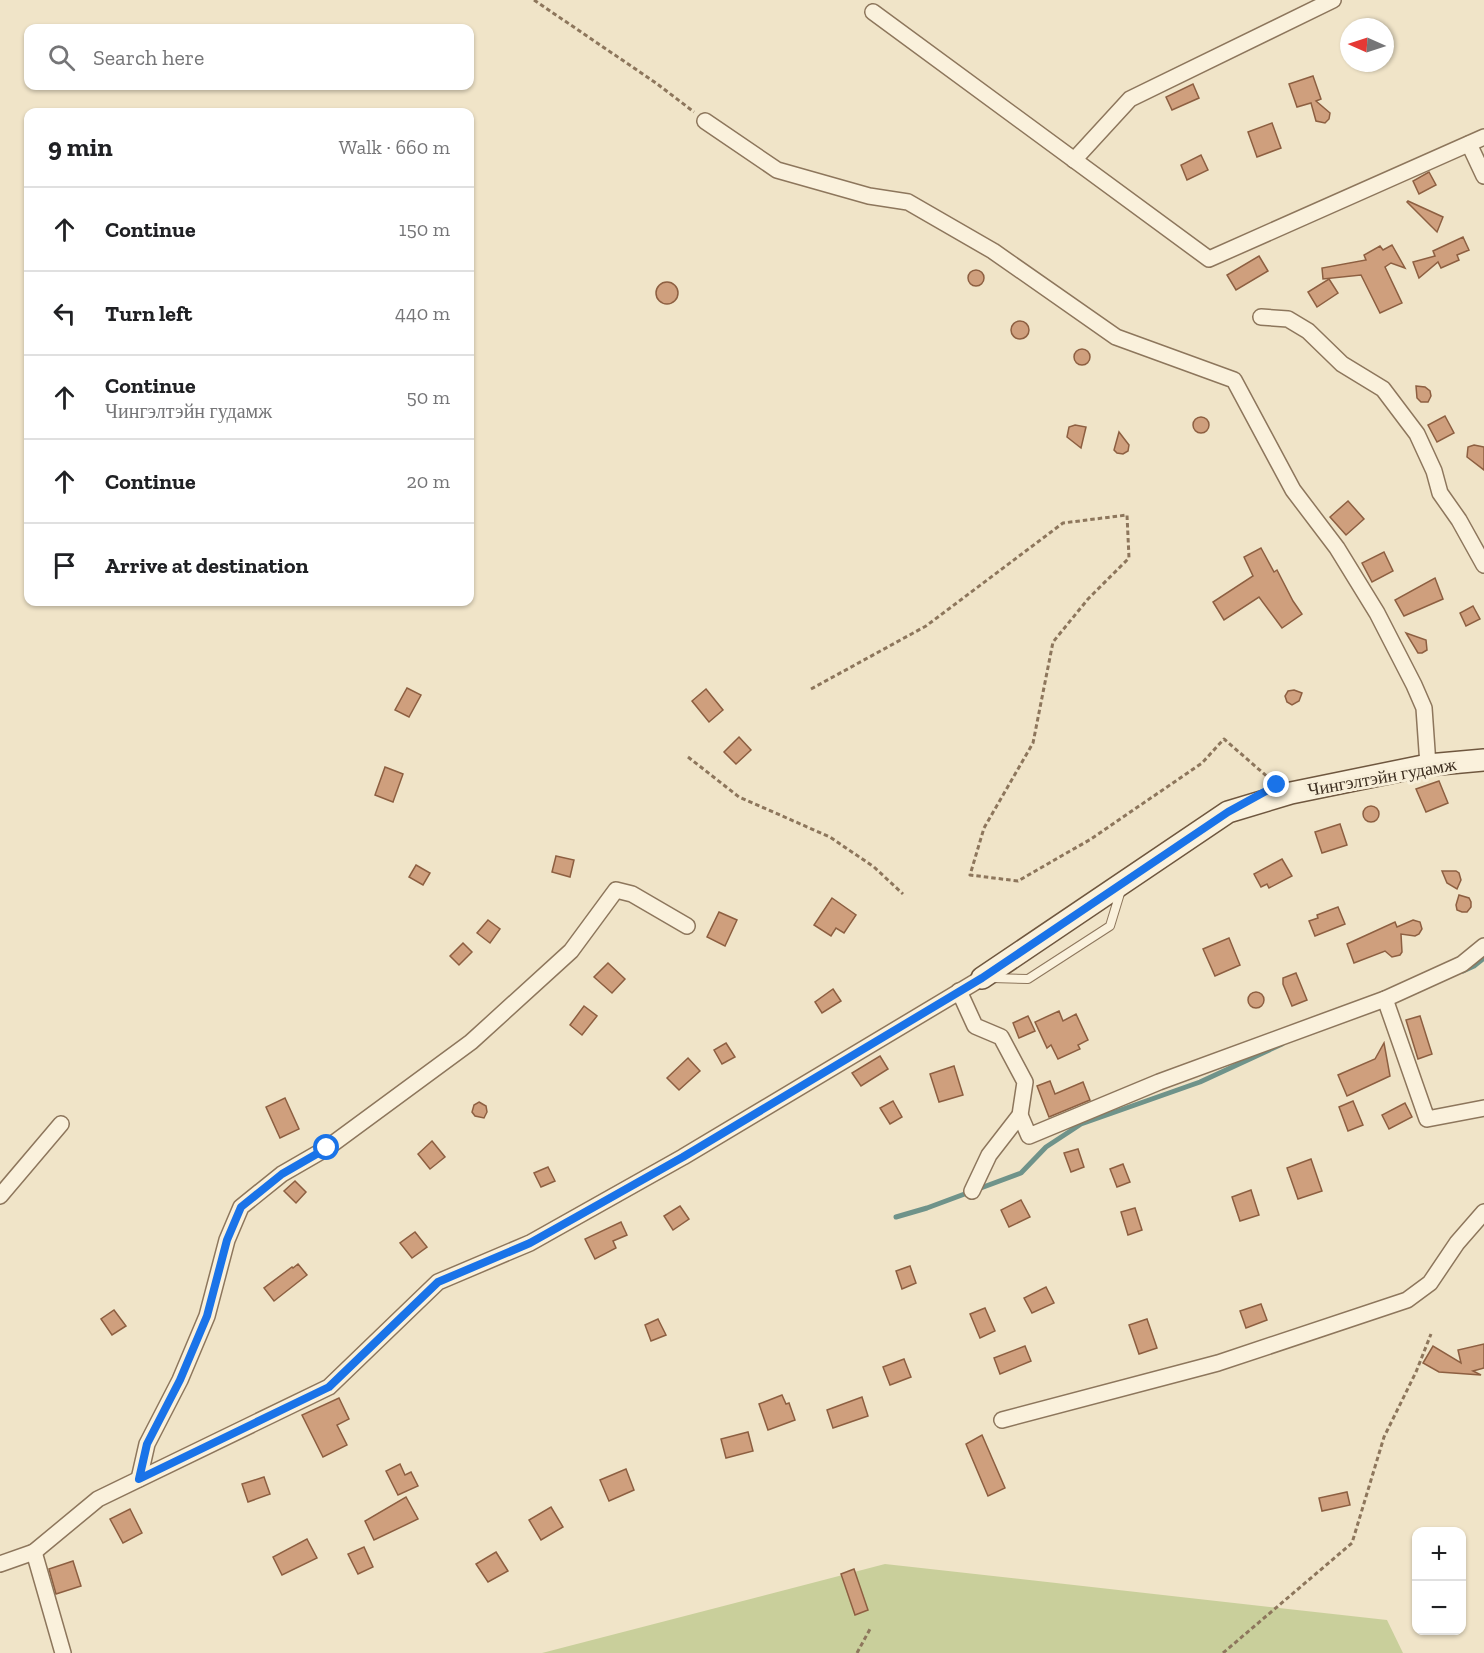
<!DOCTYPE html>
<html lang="en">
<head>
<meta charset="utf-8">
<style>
  :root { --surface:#fff; --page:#f6f6f6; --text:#202124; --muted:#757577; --line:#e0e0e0 }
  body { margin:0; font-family:"Zilla Slab",serif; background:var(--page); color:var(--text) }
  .controls { position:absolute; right:18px; bottom:18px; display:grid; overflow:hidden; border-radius:12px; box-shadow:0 2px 4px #0004 }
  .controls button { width:54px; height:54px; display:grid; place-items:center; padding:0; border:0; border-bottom:2px solid var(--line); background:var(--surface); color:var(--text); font:30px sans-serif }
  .compass { position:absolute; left:1340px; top:18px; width:54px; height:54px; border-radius:50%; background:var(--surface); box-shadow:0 2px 4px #0004; rotate:273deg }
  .stop { position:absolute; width:18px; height:18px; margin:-14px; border:4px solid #1a73e8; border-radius:50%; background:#fff }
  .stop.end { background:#1a73e8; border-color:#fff; box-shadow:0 2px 6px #0008 }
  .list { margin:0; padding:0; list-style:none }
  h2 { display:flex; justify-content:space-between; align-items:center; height:78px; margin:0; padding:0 24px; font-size:26px }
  h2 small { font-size:20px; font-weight:400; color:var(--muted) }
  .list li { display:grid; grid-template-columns:39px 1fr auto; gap:18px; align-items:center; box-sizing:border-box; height:84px; padding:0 24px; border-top:2px solid var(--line) }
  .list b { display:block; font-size:22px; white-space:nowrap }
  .list p { margin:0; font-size:20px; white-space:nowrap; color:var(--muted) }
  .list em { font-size:20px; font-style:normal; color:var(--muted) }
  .icon { flex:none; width:33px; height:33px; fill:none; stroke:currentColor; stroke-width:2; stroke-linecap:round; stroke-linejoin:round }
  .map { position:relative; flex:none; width:1484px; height:1653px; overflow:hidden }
  .search { position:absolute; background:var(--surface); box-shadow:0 2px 4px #0004; left:24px; top:24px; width:450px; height:66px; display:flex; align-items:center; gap:15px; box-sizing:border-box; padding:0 21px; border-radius:12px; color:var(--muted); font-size:22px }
  .panel { position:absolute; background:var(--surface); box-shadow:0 2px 4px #0004; left:24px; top:108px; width:450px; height:498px; border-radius:12px }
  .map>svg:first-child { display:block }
  .green { fill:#c9cf9b }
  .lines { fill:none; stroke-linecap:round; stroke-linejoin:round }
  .stream { stroke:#6f938a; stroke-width:5 }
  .building { fill:#cf9f7d; stroke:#8d5f41; stroke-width:1.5 }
  .lane-casing { stroke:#8d765c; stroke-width:10 }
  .street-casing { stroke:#8d765c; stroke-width:18 }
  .secondary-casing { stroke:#6f573f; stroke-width:24 }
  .path { stroke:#8d765c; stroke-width:3; stroke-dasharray:4.5 3; stroke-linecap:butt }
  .lane { stroke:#faf1dc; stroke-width:8 }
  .street { stroke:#faf1dc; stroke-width:15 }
  .secondary { stroke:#faf1dc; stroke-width:21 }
  .route { stroke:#1a73e8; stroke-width:8 }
  .labels { text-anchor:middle; stroke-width:6; stroke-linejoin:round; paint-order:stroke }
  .street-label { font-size:18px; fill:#3d2e20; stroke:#f7eed8 }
</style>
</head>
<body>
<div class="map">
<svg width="1484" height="1653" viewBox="0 0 1484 1653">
  <rect width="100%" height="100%" fill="#f0e4c8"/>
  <polygon class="green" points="885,1564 1387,1620 1403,1653 542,1653"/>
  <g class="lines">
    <g class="stream">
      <polyline points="1463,971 1474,966 1484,958"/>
      <polyline points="896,1217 927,1208 1021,1173 1046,1147 1081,1124 1200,1082 1282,1044"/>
    </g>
  </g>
  <g class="building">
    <polygon points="1313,76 1321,99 1316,101 1330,113 1329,119 1325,123 1316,121 1311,103 1297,107 1289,84"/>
    <polygon points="1193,84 1199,98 1172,110 1166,97"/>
    <polygon points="1272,123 1281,148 1257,157 1248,132"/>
    <polygon points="1201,155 1208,170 1187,180 1181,165"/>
    <polygon points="1429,172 1436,185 1419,194 1413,181"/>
    <polygon points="1408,201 1443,217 1437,232 1407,202"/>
    <polygon points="1463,237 1469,250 1457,255 1459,260 1441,268 1438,262 1419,278 1413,262 1435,256 1433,251"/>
    <polygon points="1392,245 1405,268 1391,263 1385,267 1402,303 1380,313 1361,275 1323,279 1322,268 1366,260 1364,255 1380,246 1383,250"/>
    <polygon points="1259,256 1268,271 1236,290 1227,275"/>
    <circle cx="976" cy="278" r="8"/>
    <polygon points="1329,279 1338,293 1317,307 1308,292"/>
    <circle cx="667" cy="293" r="11"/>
    <circle cx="1020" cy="330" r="9"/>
    <circle cx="1082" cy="357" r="8"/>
    <polygon points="1416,386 1425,387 1430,391 1431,396 1428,402 1421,402 1417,398"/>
    <polygon points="1445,416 1454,433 1437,442 1428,425"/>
    <circle cx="1201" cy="425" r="8"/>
    <polygon points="1075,425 1086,427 1081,448 1067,437 1069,427"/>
    <polygon points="1119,432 1129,445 1128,451 1123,454 1117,453 1114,450"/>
    <polygon points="1474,445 1484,447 1484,470 1467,457 1468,447"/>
    <polygon points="1348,501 1364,519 1346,535 1330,517"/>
    <polygon points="1261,548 1274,572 1277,570 1293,601 1302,614 1282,628 1259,597 1224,620 1213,602 1253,576 1244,557"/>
    <polygon points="1384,552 1393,571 1372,582 1362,563"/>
    <polygon points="1435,578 1443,599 1404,616 1395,600"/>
    <polygon points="1473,606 1480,619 1466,626 1460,613"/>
    <polygon points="1406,633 1426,640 1427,650 1422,653 1418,653"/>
    <polygon points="407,688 421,695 409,717 395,710"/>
    <polygon points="706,689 723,710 709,722 692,701"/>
    <polygon points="1294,690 1302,693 1299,701 1292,705 1287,702 1285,696 1288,691"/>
    <polygon points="739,737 751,750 736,764 724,752"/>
    <polygon points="385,767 403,774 393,802 375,795"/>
    <polygon points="1439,781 1448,803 1426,812 1416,789"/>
    <circle cx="1371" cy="814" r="8"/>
    <polygon points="1340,824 1347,845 1322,853 1315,832"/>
    <polygon points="556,856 574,860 570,877 552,872"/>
    <polygon points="1282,859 1292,876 1269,888 1267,884 1261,887 1254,874"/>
    <polygon points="416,865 430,873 423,885 409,877"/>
    <polygon points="1442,871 1456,871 1459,873 1461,880 1457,889 1447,883"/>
    <polygon points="1459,895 1469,898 1471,902 1471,907 1467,912 1462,912 1457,910 1456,905"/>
    <polygon points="832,898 856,915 844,933 836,928 831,936 814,925"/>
    <polygon points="1338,907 1345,924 1315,936 1309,921 1318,918 1317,915"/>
    <polygon points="719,912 737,920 725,946 707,937"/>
    <polygon points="488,920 500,929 490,943 477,933"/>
    <polygon points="1413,920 1420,922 1422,929 1419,934 1415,936 1401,934 1402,952 1400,955 1392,957 1385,951 1354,963 1347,944 1395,922 1397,927"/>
    <polygon points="1229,938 1240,965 1215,976 1203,949"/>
    <polygon points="463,943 472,952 459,965 450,956"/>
    <polygon points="608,963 625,979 612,993 594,977"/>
    <polygon points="1296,973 1307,1000 1292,1006 1283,984 1283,978"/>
    <polygon points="833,989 841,1001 822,1013 815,1002"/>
    <circle cx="1256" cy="1000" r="8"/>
    <polygon points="584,1006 597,1016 582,1035 570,1025"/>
    <polygon points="1059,1011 1063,1021 1076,1014 1088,1040 1078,1045 1080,1049 1058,1059 1051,1045 1047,1048 1035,1022"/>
    <polygon points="1028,1016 1035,1031 1019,1038 1013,1023"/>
    <polygon points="1420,1016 1432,1054 1418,1059 1406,1020"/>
    <polygon points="726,1043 735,1057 722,1064 714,1050"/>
    <polygon points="1384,1043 1390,1076 1347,1096 1338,1075 1375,1059"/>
    <polygon points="880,1056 888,1069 861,1086 852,1073"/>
    <polygon points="688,1058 700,1071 679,1090 667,1078"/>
    <polygon points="954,1066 963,1095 939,1102 930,1074"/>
    <polygon points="1050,1081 1055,1094 1083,1082 1090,1100 1049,1117 1037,1086"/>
    <polygon points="285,1098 299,1129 280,1138 266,1107"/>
    <polygon points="893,1101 902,1117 890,1124 880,1108"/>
    <polygon points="1353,1101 1363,1125 1348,1131 1339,1107"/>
    <polygon points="479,1102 486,1106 487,1112 484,1118 475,1116 472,1112 474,1105"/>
    <polygon points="1405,1103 1412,1117 1389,1129 1382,1115"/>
    <polygon points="432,1141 445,1157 430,1169 418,1154"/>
    <polygon points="1078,1149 1084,1167 1071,1172 1064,1153"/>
    <polygon points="1311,1159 1322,1191 1298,1199 1287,1168"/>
    <polygon points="1123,1164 1130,1182 1117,1187 1110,1169"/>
    <polygon points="548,1167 555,1181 541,1187 534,1173"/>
    <polygon points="295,1181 306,1192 296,1203 284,1191"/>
    <polygon points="1251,1190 1259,1215 1240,1221 1232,1197"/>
    <polygon points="1021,1200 1030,1217 1009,1227 1001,1210"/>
    <polygon points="680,1206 689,1219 673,1230 664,1216"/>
    <polygon points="1135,1208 1142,1230 1128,1235 1121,1212"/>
    <polygon points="621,1222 627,1235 613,1241 616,1248 595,1259 585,1239"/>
    <polygon points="415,1232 427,1247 412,1258 400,1243"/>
    <polygon points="298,1264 307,1275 274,1301 264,1288 292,1267 293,1268"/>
    <polygon points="910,1266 916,1283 902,1289 896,1271"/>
    <polygon points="1046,1287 1054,1303 1032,1313 1024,1298"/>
    <polygon points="1261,1304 1267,1320 1246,1328 1240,1311"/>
    <polygon points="985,1308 995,1331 980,1338 970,1314"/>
    <polygon points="114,1310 126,1326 112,1335 101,1319"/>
    <polygon points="658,1319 666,1335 651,1341 645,1325"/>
    <polygon points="1147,1319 1157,1348 1139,1354 1129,1325"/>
    <polygon points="1484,1344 1484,1368 1473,1371 1481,1375 1439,1372 1423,1363 1433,1346 1461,1363 1458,1350"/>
    <polygon points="1025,1346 1031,1361 1000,1374 994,1358"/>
    <polygon points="904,1359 911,1377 890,1385 883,1367"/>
    <polygon points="782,1395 786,1404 789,1403 795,1420 768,1430 759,1404"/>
    <polygon points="862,1397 868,1416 833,1428 827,1410"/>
    <polygon points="339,1398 349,1419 337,1425 347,1445 323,1457 302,1415"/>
    <polygon points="748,1432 753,1451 726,1458 721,1439"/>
    <polygon points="982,1435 1005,1488 988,1496 966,1444"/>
    <polygon points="400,1464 405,1475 411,1472 418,1486 398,1495 386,1471"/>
    <polygon points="626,1469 634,1490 609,1501 600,1480"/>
    <polygon points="264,1477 270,1494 248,1502 242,1484"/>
    <polygon points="1347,1492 1350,1505 1322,1511 1319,1498"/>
    <polygon points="406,1497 418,1519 374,1540 365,1521"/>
    <polygon points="551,1507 563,1527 541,1540 529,1520"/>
    <polygon points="130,1509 142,1533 123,1543 110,1519"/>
    <polygon points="307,1539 317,1558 282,1575 273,1557"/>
    <polygon points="364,1547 373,1567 358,1574 348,1554"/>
    <polygon points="496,1552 508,1571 488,1582 476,1564"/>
    <polygon points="73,1561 81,1586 56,1594 49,1569"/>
    <polygon points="854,1569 868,1610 855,1615 841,1574"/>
  </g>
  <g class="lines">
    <g class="lane-casing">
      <polyline id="lane" points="992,978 1028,979 1110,926 1121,890"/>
    </g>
    <g class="street-casing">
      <g id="street">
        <polyline points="873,12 1209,259 1484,137"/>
        <polyline points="705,121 777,170 869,196 908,202 993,251 1116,337 1234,380 1293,490 1337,548 1377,613 1414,685 1424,708 1428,765"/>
        <polyline points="1469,144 1484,176"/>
        <polyline points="1074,160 1130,99 1333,0"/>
        <polyline points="1261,317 1288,319 1308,331 1342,364 1383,389 1417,434 1434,471 1440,493 1459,520 1484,565"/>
        <polyline points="959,991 975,1026 1001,1037 1025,1082 1020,1115 989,1155 972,1191"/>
        <polyline points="1385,999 1427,1119 1484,1108"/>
        <polyline points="1020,1115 1029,1136 1159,1082 1385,999 1462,964 1484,946"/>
        <polyline points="0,1196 61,1124"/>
        <polyline points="1002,1420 1218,1363 1407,1300 1430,1283 1457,1243 1484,1212"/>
        <polyline points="139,1479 147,1444 180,1380 207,1316 227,1240 241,1207 282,1174 327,1148 471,1042 571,951 616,890 632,894 687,926"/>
        <polyline points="34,1552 63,1653"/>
        <polyline points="0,1564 34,1552 98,1499 329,1387 438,1282 530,1243 683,1157 982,978"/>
      </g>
    </g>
    <g class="secondary-casing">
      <polyline id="secondary" points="982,978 1228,812 1291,793 1428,765 1484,760"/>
    </g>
    <g class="path">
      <polyline points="534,0 656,83 694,112"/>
      <polyline points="811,689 926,626 1063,523 1127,515 1129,558 1088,599 1053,642 1033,743 984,828 970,875 1018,881 1091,839 1202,763 1224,739 1270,779"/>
      <polyline points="688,757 739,797 830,837 874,867 903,894"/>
      <polyline points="857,1653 870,1629"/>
      <polyline points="1223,1653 1352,1543 1384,1437 1416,1372 1431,1334"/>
    </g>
    <use href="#lane" class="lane"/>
    <use href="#street" class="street"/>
    <use href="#secondary" class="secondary"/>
  </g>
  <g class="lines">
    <polyline class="route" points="327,1148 282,1174 241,1207 227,1240 207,1316 180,1380 147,1444 139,1479 329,1387 438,1282 530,1243 683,1157 982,978 1228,812 1277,785"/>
  </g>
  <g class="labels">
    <g class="street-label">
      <text transform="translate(1382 777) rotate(-10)" y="6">Чингэлтэйн гудамж</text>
    </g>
  </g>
</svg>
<div class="controls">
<button>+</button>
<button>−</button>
</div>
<svg class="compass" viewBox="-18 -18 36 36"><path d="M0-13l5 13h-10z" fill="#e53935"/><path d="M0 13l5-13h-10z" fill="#757577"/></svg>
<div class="stop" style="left:327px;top:1148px"></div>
<div class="stop end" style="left:1277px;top:785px"></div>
<div class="search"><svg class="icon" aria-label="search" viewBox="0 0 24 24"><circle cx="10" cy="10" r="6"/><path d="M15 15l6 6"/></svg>Search here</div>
<section class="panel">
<h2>9 min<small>Walk · 660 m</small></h2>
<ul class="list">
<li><svg class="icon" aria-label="ahead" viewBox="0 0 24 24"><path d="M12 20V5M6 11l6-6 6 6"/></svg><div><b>Continue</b></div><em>150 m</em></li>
<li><svg class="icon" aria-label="left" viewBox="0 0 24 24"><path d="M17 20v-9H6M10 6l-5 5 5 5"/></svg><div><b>Turn left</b></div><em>440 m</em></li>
<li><svg class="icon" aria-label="ahead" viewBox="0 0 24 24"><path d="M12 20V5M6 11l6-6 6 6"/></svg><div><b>Continue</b><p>Чингэлтэйн гудамж</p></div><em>50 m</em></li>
<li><svg class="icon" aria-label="ahead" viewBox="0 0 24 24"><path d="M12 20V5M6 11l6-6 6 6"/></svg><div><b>Continue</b></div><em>20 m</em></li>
<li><svg class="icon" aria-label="arrive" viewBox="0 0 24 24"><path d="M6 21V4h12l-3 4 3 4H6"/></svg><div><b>Arrive at destination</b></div></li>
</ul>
</section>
</div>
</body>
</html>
